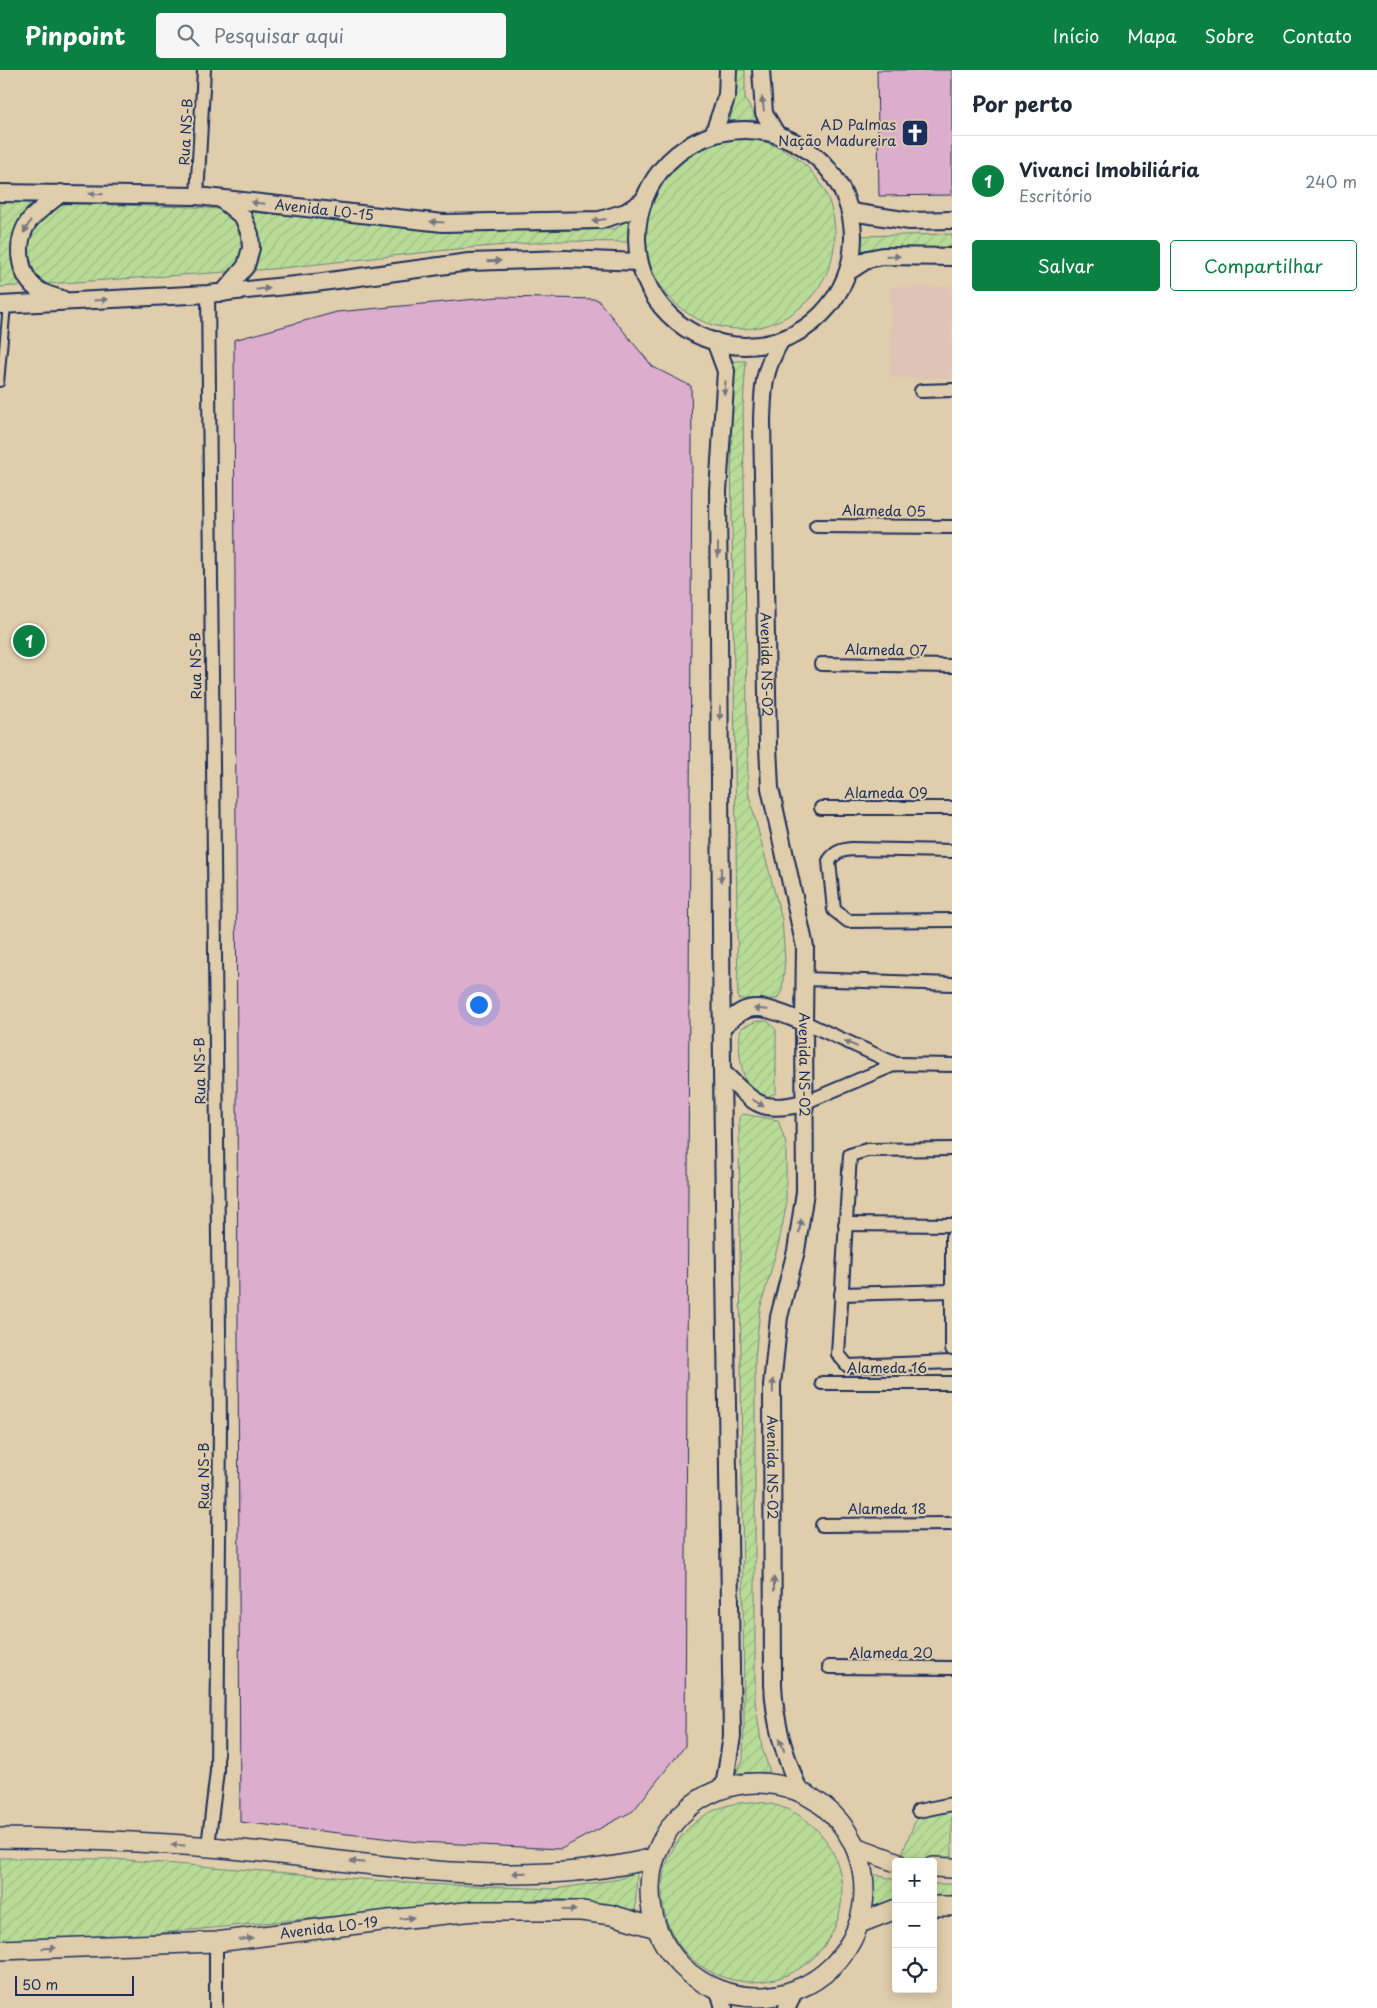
<!DOCTYPE html>
<html lang="pt">
<head>
<meta charset="utf-8">
<style>
  :root { --surface:#fff; --page:#f6f6f7; --text:#1f2937; --muted:#747a83; --line:#e0e1e3; --accent:#0b8043 }
  body { margin:0; font-family:"Playpen Sans",sans-serif; background:var(--page); color:var(--text) }
  .controls { position:absolute; right:15px; bottom:15px; display:grid; overflow:hidden; border-radius:5px; box-shadow:0 2px 12px #0003 }
  .controls button { width:45px; height:45px; display:grid; place-items:center; padding:0; border:0; border-bottom:1px solid var(--line); background:var(--surface); color:var(--text); font:25px sans-serif }
  .scale { position:absolute; left:15px; bottom:12px; width:119px; box-sizing:border-box; padding-left:5px; border:2px solid #1b2f5e; border-top:0; font-size:14px; line-height:18px; white-space:nowrap; color:#1b2f5e; -webkit-text-stroke:4px #e0cdab; paint-order:stroke }
  .you { position:absolute; left:478px; top:934px; width:18px; height:18px; margin:-12px; border:4px solid #fff; border-radius:50%; background:#1a73e8; box-shadow:0 0 0 8px #1a73e833 }
  .badge { display:grid; place-items:center; width:32px; height:32px; border-radius:50%; background:var(--accent); color:#fff; font-size:16px; font-weight:700 }
  .pin { position:absolute; translate:-50% -50%; border:2px solid #fff; box-shadow:0 1px 5px #0006 }
  .list { margin:0; padding:0; list-style:none }
  h2 { display:flex; justify-content:space-between; align-items:center; height:65px; margin:0; padding:0 20px; font-size:21px }
  h2 small { font-size:16px; font-weight:400; color:var(--muted) }
  .list li { display:grid; grid-template-columns:32px 1fr auto; gap:15px; align-items:center; box-sizing:border-box; height:90px; padding:0 20px; border-top:1px solid var(--line) }
  .list b { display:block; font-size:19px; white-space:nowrap }
  .list p { margin:0; font-size:16px; white-space:nowrap; color:var(--muted) }
  .list em { font-size:16px; font-style:normal; color:var(--muted) }
  .actions { display:flex; gap:10px; padding:15px 20px }
  .actions a { flex:1; padding:11px 0; border:1px solid var(--accent); border-radius:5px; text-align:center; font-size:18px; color:var(--accent) }
  .actions .main { background:var(--accent); color:#fff }
  .icon { flex:none; width:28px; height:28px; fill:none; stroke:currentColor; stroke-width:2; stroke-linecap:round; stroke-linejoin:round }
  .map { position:relative; flex:none; width:952px; height:1938px; overflow:hidden }
  header { display:flex; align-items:center; gap:30px; box-sizing:border-box; height:70px; padding:0 25px; background:var(--accent); color:#fff }
  header strong { font-size:24px }
  nav { display:flex; gap:28px; margin-inline-start:auto; font-size:18px }
  .search { width:350px; height:45px; background:var(--page); display:flex; align-items:center; gap:12px; box-sizing:border-box; padding:0 18px; border-radius:5px; color:var(--muted); font-size:19px }
  main { display:flex }
  aside { flex:1; background:var(--surface) }
  .map>svg:first-child { display:block }
  .built { fill:#dfc3b5 }
  .garden { fill:url(#garden-furrows); stroke:#6a867a }
  .building { fill:#ddadcd; stroke:#1b2f5e }
  .lines { fill:none; stroke-linecap:round; stroke-linejoin:round }
  .service-casing { stroke:#1b2f5e; stroke-width:10 }
  .minor-casing { stroke:#1b2f5e; stroke-width:16 }
  .tertiary-casing { stroke:#1b2f5e; stroke-width:20 }
  .secondary-casing { stroke:#1b2f5e; stroke-width:22 }
  .service { stroke:#e0cdab; stroke-width:6 }
  .minor { stroke:#e0cdab; stroke-width:12 }
  .tertiary { stroke:#e0cdab; stroke-width:16 }
  .secondary { stroke:#e0cdab; stroke-width:19 }
  .oneway { fill:#747681 }
  .labels { text-anchor:middle; stroke-width:4; stroke-linejoin:round; paint-order:stroke }
  .poi-label { font-size:14px; fill:#1b2f5e; stroke:#e0cdab; text-anchor:end }
  .street-label { font-size:14px; fill:#1b2f5e; stroke:#e0cdab }
</style>
</head>
<body>
<header>
<strong>Pinpoint</strong>
<div class="search"><svg class="icon" aria-label="search" viewBox="0 0 24 24"><circle cx="10" cy="10" r="6"/><path d="M15 15l6 6"/></svg>Pesquisar aqui</div>
<nav><a>Início</a><a>Mapa</a><a>Sobre</a><a>Contato</a></nav>
</header>
<main>
<div class="map">
<svg width="952" height="1938" viewBox="0 0 952 1938">
  <defs>
    <pattern id="garden-furrows" width="10" height="10" patternUnits="userSpaceOnUse" patternTransform="scale(1.25)"><rect width="10" height="10" fill="#b8dc97"/><path d="M-1 1l2-2M0 10L10 0M9 11l2-2" fill="none" stroke="#9ebd85"/></pattern>
  </defs>
  <rect width="100%" height="100%" fill="#e0cdab"/>
  <filter id="ink" filterUnits="userSpaceOnUse"><feTurbulence type="fractalNoise" baseFrequency=".02" numOctaves="2"/><feDisplacementMap in="SourceGraphic" scale="10" xChannelSelector="R" yChannelSelector="G"/><feConvolveMatrix kernelMatrix="1 2 1 2 8 2 1 2 1" color-interpolation-filters="sRGB"/></filter>
  <g filter="url(#ink)">
    <polygon class="built" points="952,216 952,308 891,308 891,217"/>
    <g class="garden">
      <polygon points="736,0 745,0 745,29 757,50 730,51 737,19"/>
      <circle cx="740" cy="164" r="95"/>
      <polygon points="0,132 194,137 428,158 540,161 615,159 630,148 628,172 556,171 456,179 272,199 0,217"/>
      <polygon points="952,164 952,177 881,178 857,181 857,166"/>
      <polygon points="730,291 746,291 743,335 748,722 782,850 785,890 782,920 777,929 738,929"/>
      <path d="M757,951h11l8,9v63l-10,4 -10,1c-14,-12 -20,-52 -15,-70z"/>
      <polygon points="742,1044 778,1050 786,1074 786,1137 779,1172 760,1239 755,1288 755,1631 762,1678 770,1702 736,1703 743,1690 744,1653 739,1048"/>
      <circle cx="752" cy="1822" r="90"/>
      <polygon points="946,1739 952,1739 952,1790 928,1790 901,1786 917,1747"/>
      <polygon points="0,1788 114,1789 423,1814 555,1819 620,1809 637,1801 635,1845 612,1835 588,1832 555,1829 479,1832 109,1868 0,1871"/>
      <polygon points="869,1803 896,1810 896,1835 870,1840"/>
      <rect x="933" y="1814" width="19" height="15"/>
    </g>
    <g class="building">
      <polygon points="877,0 952,0 952,125 879,126"/>
      <polygon points="498,227 597,229 653,297 691,316 692,369 685,1676 633,1741 561,1779 419,1772 240,1752 234,270 337,242"/>
    </g>
    <g class="lines">
      <g class="service-casing">
        <polyline id="service" points="0,313 7,235"/>
      </g>
      <g class="minor-casing">
        <g id="minor">
          <polyline points="197,126 204,0"/>
          <polyline points="921,321 952,320"/>
          <polyline points="816,456 952,457"/>
          <polyline points="821,594 952,596"/>
          <polyline points="821,738 952,738"/>
          <path d="M952,781l-100,-2c-11,1 -17,3 -23,12l5,49 14,11 104,-1"/>
          <polyline points="805,909 952,914"/>
          <polyline points="804,952 896,994"/>
          <polyline points="804,1033 896,994 952,995"/>
          <polyline points="952,1079 867,1080 850,1085 838,1284 848,1296 952,1292"/>
          <polyline points="845,1154 952,1155"/>
          <polyline points="952,1167 952,1279"/>
          <polyline points="841,1224 952,1221"/>
          <polyline points="822,1313 952,1313"/>
          <polyline points="822,1455 952,1454"/>
          <polyline points="829,1597 952,1598"/>
          <polyline points="918,1741 952,1734"/>
          <polyline points="208,1776 217,1701 220,1354 208,224"/>
          <polyline points="216,1938 216,1872"/>
        </g>
      </g>
      <g class="tertiary-casing">
        <g id="tertiary">
          <polyline points="761,0 764,43 777,65"/>
          <circle cx="745" cy="168" r="108"/>
          <polyline points="713,65 727,25 728,0"/>
          <path id="s1" d="M0,123l197,3 246,27 157,-3 26,-8 17,-11"/>
          <path d="M61,123c-10,9 -24,18 -32,28 -15,21 -11,57 11,70 6,4 15,6 22,8"/>
          <polyline points="221,129 243,147 250,164 251,178 246,196 223,223"/>
          <polyline points="851,142 910,151 952,150"/>
          <polyline points="848,202 868,189 883,186 952,187"/>
          <polyline points="0,235 208,224 315,213 469,192 565,189 639,192"/>
          <path id="s2" d="M781,270c-18,31 -18,47 -19,81l6,325 2,42 35,159 -1,75 1,170 -9,59 -17,66 -7,68 1,300c2,42 11,67 26,106"/>
          <polyline points="715,271 726,301 718,421 722,1002 732,1666 724,1717"/>
          <path d="M722,957c6,-5 12,-11 19,-15 19,-11 45,4 63,10"/>
          <path d="M722,1002c33,30 35,42 82,31"/>
          <polyline points="719,1920 724,1938"/>
          <polyline points="787,1938 794,1921"/>
        </g>
      </g>
      <g class="secondary-casing">
        <g id="secondary">
          <circle cx="757" cy="1820" r="107"/>
          <path d="M0,1768c84,1 169,4 252,13 133,14 271,40 402,7"/>
          <polyline points="856,1777 896,1792"/>
          <polyline points="933,1797 952,1798"/>
          <polyline points="933,1836 952,1836"/>
          <polyline points="860,1853 896,1839"/>
          <path id="s3" d="M0,1880l216,-8 173,-22 86,-9h106l31,4 44,13"/>
        </g>
      </g>
      <use href="#service" class="service"/>
      <use href="#minor" class="minor"/>
      <use href="#tertiary" class="tertiary"/>
      <use href="#secondary" class="secondary"/>
    </g>
    <defs><path id="oneway-solid" d="M-6-.8H1V-3.2L6.5 0L1 3.2V.8H-6Z" transform="scale(1.25)"/></defs>
    <g class="oneway">
      <use href="#oneway-solid" transform="translate(763 34) rotate(-98)"/>
      <use href="#oneway-solid" transform="translate(96 124) rotate(-179)"/>
      <use href="#oneway-solid" transform="translate(258 133) rotate(-175)"/>
      <use href="#oneway-solid" transform="translate(599 150) rotate(172)"/>
      <use href="#oneway-solid" transform="translate(437 152) rotate(-176)"/>
      <use href="#oneway-solid" transform="translate(27 157) rotate(120)"/>
      <use href="#oneway-solid" transform="translate(893 186) rotate(1)"/>
      <use href="#oneway-solid" transform="translate(494 191) rotate(-2)"/>
      <use href="#oneway-solid" transform="translate(263 219) rotate(-6)"/>
      <use href="#oneway-solid" transform="translate(101 230) rotate(-3)"/>
      <use href="#oneway-solid" transform="translate(725 318) rotate(94)"/>
      <use href="#oneway-solid" transform="translate(718 480) rotate(90)"/>
      <use href="#oneway-solid" transform="translate(720 643) rotate(90)"/>
      <use href="#oneway-solid" transform="translate(721 805) rotate(90)"/>
      <use href="#oneway-solid" transform="translate(761 939) rotate(-175)"/>
      <use href="#oneway-solid" transform="translate(851 974) rotate(-155)"/>
      <use href="#oneway-solid" transform="translate(758 1033) rotate(32)"/>
      <use href="#oneway-solid" transform="translate(800 1156) rotate(-81)"/>
      <use href="#oneway-solid" transform="translate(773 1316) rotate(-88)"/>
      <use href="#oneway-solid" transform="translate(774 1514) rotate(-90)"/>
      <use href="#oneway-solid" transform="translate(782 1675) rotate(-109)"/>
      <use href="#oneway-solid" transform="translate(178 1775) rotate(-177)"/>
      <use href="#oneway-solid" transform="translate(357 1792) rotate(-174)"/>
      <use href="#oneway-solid" transform="translate(519 1803) rotate(179)"/>
      <use href="#oneway-solid" transform="translate(569 1840) rotate(2)"/>
      <use href="#oneway-solid" transform="translate(407 1848) rotate(-6)"/>
      <use href="#oneway-solid" transform="translate(246 1869) rotate(-7)"/>
      <use href="#oneway-solid" transform="translate(49 1878) rotate(-2)"/>
    </g>
  </g>
  <defs>
    <g id="church-square" transform="scale(1.4375)"><rect x="-9" y="-9" width="18" height="18" rx="4" fill="#1b2f5e" stroke="#e0cdab"/><path d="M-1.2-6h2.4v3.5h3.3v2.4h-3.3V6h-2.4V-.1h-3.3v-2.4h3.3Z" fill="#fff"/></g>
  </defs>
  <g fill-rule="evenodd">
    <use href="#church-square" x="915" y="63"/>
  </g>
  <g class="labels">
    <g class="poi-label">
      <text x="896" y="60">AD Palmas<tspan x="896" dy="16">Nação Madureira</tspan></text>
    </g>
    <g class="street-label">
      <text transform="translate(186 62) rotate(-87)" y="5">Rua NS-B</text>
      <text dy="5" stroke="none"><textPath href="#s1" startOffset="325">Avenida LO-15</textPath></text>
      <text transform="translate(884 441) rotate(1)" y="5">Alameda 05</text>
      <text transform="translate(886 580) rotate(1)" y="5">Alameda 07</text>
      <text dy="5" stroke="none"><textPath href="#s2" startOffset="328">Avenida NS-02</textPath></text>
      <text transform="translate(196 596) rotate(-91)" y="5">Rua NS-B</text>
      <text x="886" y="728">Alameda 09</text>
      <text dy="5" stroke="none"><textPath href="#s2" startOffset="732">Avenida NS-02</textPath></text>
      <text transform="translate(200 1001) rotate(-91)" y="5">Rua NS-B</text>
      <text x="887" y="1303">Alameda 16</text>
      <text dy="5" stroke="none"><textPath href="#s2" startOffset="1138">Avenida NS-02</textPath></text>
      <text transform="translate(204 1406) rotate(-90)" y="5">Rua NS-B</text>
      <text x="887" y="1444">Alameda 18</text>
      <text x="891" y="1588">Alameda 20</text>
      <text dy="5" stroke="none"><textPath href="#s3" startOffset="330">Avenida LO-19</textPath></text>
    </g>
  </g>
</svg>
<div class="controls">
<button>+</button>
<button>−</button>
<button><svg class="icon" aria-label="locate" viewBox="0 0 24 24"><circle cx="12" cy="12" r="6"/><path d="M12 2v4M12 18v4M2 12h4M18 12h4"/></svg></button>
</div>
<div class="scale">50 m</div>
<div class="you"></div>
<div class="pin badge" style="left:29px;top:571px">1</div>
</div>
<aside>
<h2>Por perto<small></small></h2>
<ul class="list">
<li><span class="badge">1</span><div><b>Vivanci Imobiliária</b><p>Escritório</p></div><em>240 m</em></li>
</ul>
<div class="actions"><a class="main">Salvar</a><a>Compartilhar</a></div>
</aside>
</main>
</body>
</html>
